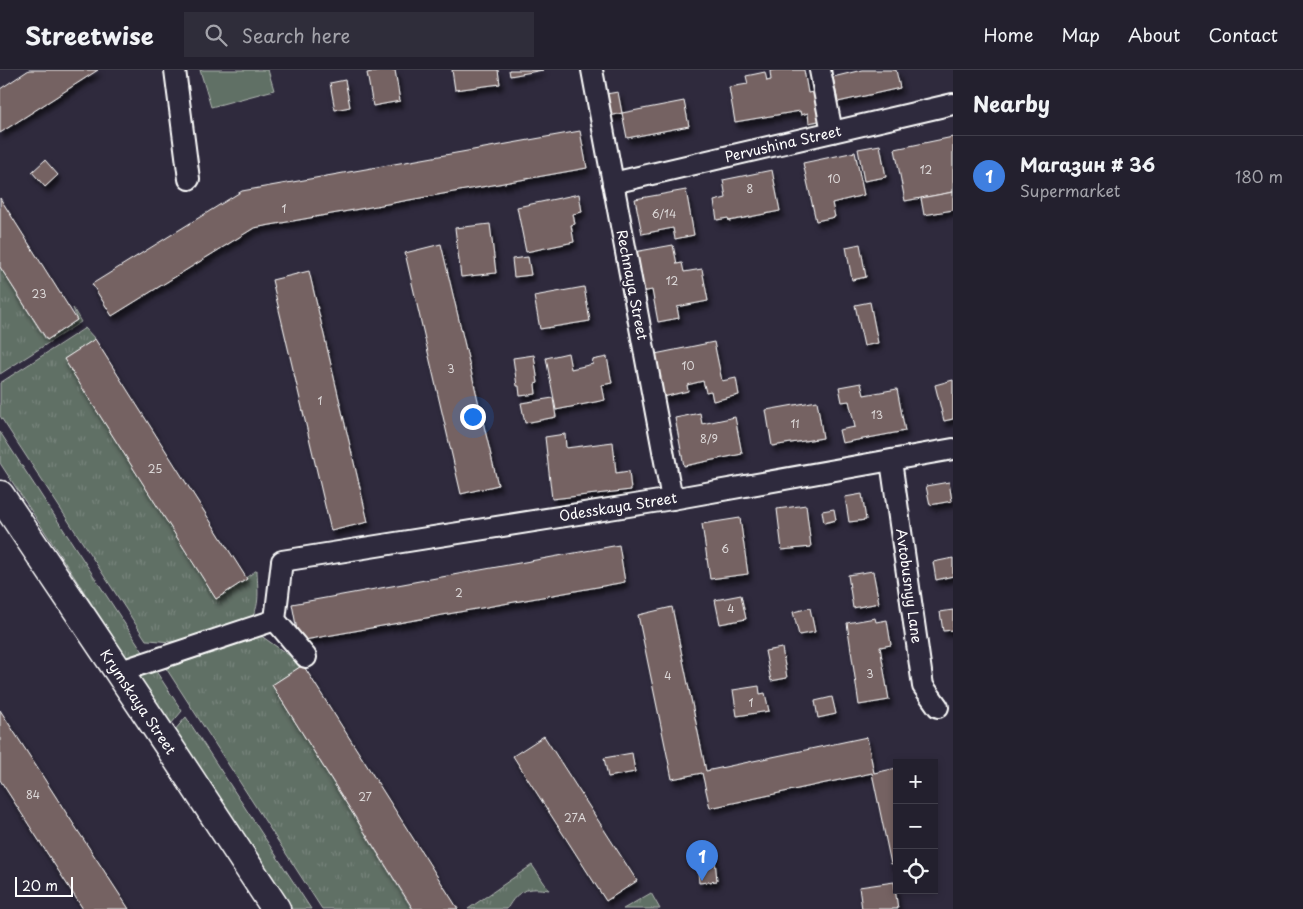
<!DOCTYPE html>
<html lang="en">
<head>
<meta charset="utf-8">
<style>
  :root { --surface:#23202e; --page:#2f2d3a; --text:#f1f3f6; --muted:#a3a3aa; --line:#403e4a; --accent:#ff9aa2 }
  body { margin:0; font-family:"Playpen Sans",sans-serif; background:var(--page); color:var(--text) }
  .controls { position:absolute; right:15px; bottom:15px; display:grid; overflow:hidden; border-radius:0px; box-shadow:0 2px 8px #0003 }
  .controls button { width:45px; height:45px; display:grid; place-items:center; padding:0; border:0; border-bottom:1px solid var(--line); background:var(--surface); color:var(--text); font:25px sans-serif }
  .scale { position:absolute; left:15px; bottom:12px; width:58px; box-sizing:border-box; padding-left:5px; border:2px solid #fff; border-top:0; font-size:14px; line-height:18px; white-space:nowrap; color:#fff; -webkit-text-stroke:4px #2f2a3d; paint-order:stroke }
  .you { position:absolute; left:472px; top:346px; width:18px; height:18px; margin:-12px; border:4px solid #fff; border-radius:50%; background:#1a73e8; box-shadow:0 0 0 8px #1a73e833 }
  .badge { display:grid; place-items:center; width:32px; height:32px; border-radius:50%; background:var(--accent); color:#fff; font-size:16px; font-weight:700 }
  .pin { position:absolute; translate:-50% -41px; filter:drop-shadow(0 1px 2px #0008) }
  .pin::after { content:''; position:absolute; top:26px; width:18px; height:15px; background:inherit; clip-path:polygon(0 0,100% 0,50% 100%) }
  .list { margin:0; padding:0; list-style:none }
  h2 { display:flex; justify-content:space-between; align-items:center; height:65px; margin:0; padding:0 20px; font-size:21px }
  h2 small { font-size:16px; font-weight:400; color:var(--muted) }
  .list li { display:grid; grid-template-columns:32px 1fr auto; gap:15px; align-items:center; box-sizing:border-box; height:80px; padding:0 20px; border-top:1px solid var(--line) }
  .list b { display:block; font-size:19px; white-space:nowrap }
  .list p { margin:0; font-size:16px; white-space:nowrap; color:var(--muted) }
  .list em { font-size:16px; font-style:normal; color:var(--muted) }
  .icon { flex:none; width:28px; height:28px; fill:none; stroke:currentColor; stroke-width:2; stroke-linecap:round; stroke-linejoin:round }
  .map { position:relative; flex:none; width:953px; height:839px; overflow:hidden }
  header { display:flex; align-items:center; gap:30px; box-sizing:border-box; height:70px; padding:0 25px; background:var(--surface); border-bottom:1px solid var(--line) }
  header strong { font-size:24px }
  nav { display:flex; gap:28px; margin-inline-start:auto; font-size:18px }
  .search { width:350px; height:45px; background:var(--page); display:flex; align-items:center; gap:12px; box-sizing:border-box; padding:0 18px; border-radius:0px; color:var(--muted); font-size:19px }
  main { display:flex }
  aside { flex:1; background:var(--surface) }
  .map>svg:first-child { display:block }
  .grass { fill:url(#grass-tufts); stroke:#b0b7b2 }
  .pitch { fill:#606f65; stroke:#b0b7b2 }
  .building { fill:#756262; stroke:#fff; filter:url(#shadow) }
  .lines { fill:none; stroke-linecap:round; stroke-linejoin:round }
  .minor-casing { stroke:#fff; stroke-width:24 }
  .secondary-casing { stroke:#fff; stroke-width:31 }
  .minor { stroke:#2f2a3d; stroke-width:20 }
  .secondary { stroke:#2f2a3d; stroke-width:28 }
  .labels { text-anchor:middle; stroke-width:4.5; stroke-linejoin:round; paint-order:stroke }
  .number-label { font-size:11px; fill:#dcd8d8 }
  .street-label { font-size:14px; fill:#fff; stroke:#2f2a3d }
</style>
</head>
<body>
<header>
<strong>Streetwise</strong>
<div class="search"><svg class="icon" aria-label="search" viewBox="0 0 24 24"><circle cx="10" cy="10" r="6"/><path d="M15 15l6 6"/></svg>Search here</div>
<nav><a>Home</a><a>Map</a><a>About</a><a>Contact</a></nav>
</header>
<main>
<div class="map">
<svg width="953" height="839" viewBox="0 0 953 839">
  <defs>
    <pattern id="grass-tufts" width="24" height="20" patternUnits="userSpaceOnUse" patternTransform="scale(1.25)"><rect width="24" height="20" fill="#606f65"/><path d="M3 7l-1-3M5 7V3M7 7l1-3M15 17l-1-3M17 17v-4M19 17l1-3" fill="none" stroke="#78857c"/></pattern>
    <filter id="shadow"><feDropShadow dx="3" dy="5.5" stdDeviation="2.5" flood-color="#0009"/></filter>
  </defs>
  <rect width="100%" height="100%" fill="#2f2a3d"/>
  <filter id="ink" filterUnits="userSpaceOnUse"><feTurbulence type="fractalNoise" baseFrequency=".02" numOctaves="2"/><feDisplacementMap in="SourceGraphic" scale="10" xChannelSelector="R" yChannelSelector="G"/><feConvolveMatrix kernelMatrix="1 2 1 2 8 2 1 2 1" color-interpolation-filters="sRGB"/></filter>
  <g filter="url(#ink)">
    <g class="grass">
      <polygon points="0,197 46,270 77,250 73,238 81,252 0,304"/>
      <path d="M85,258l10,11 -31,20 152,239 41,-28c0,15 5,39 -8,50 -10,8 -62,22 -75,22 -9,0 -19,-2 -28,-2l-146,-224v-33z"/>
      <polygon points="0,362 147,588 131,594 0,393"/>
      <polygon points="257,563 303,595 272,615 412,839 322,839 162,592"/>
      <polygon points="152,595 182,641 171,654 136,601"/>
      <polygon points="186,647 311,839 292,839 174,661"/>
      <path d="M532,795l17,25c-21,-3 -31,-1 -42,19h-39z"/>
      <polygon points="651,823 660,839 623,839"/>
    </g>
    <polygon class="pitch" points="200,0 268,0 274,20 211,37"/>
    <g class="building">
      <polygon points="29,0 98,0 0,63 0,19"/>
      <polygon points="381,0 395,0 400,31 373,36 367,3"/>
      <polygon points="452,0 498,0 500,14 455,20"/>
      <polygon points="509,0 543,0 510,6"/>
      <polygon points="776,0 804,0 808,23 818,21 823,50 809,53 808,43 801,45 800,41 735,52 729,17 748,14 746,6 765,2 767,11 771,10 770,1"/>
      <polygon points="862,0 896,0 900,18 838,32 833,7"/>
      <polygon points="345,10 350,37 335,40 330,13"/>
      <polygon points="618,22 622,43 610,46 606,24"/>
      <polygon points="684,31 689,56 627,68 622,43"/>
      <polygon points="580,61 587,98 254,158 112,246 92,214 242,121"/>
      <polygon points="953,67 953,122 905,131 895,79"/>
      <polygon points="880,75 886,107 864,111 858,79"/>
      <polygon points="855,82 864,125 832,133 835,147 816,151 803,93"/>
      <polygon points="45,90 58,105 45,117 32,102"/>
      <polygon points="772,100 780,141 729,151 728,148 717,150 714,131 726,128 723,110"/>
      <polygon points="686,120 694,165 675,169 673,158 642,164 635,129"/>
      <polygon points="953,122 953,140 924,145 921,128"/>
      <polygon points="579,124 582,142 573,144 575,154 571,155 574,172 526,182 517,137"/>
      <polygon points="0,128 77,250 47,270 0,197"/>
      <polygon points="490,154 496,203 461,207 455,158"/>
      <polygon points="441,174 498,415 461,424 405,183"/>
      <polygon points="860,174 866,207 852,210 846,177"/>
      <polygon points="673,175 677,194 682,193 684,202 702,199 708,231 677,237 679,248 658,252 652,220 642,222 634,182"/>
      <polygon points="528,187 531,205 514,207 512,189"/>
      <polygon points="309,201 368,452 331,461 272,210"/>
      <polygon points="584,217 590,251 540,259 534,226"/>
      <polygon points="870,232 878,273 864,276 855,235"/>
      <polygon points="95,269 247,509 216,529 64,289"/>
      <polygon points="714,272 722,311 736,308 739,325 713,331 711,321 706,322 703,311 687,315 688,321 663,327 655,284"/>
      <polygon points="568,283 571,299 593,294 592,290 607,287 612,313 602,315 605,330 556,340 546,288"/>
      <polygon points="534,285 538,313 535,314 536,324 520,326 519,316 517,316 513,288"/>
      <polygon points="953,310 953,349 944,351 935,315"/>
      <polygon points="861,313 864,325 897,319 905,361 842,373 839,360 855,357 849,331 842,332 839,317"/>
      <polygon points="553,328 556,347 525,353 521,333"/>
      <polygon points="817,331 823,368 772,376 766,340"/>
      <polygon points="700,343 702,354 735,347 742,384 684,396 675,348"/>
      <polygon points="565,364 566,378 613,372 616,403 629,401 631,420 552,429 545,367"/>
      <polygon points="949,412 952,431 930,435 926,416"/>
      <polygon points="862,424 866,450 849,452 845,427"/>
      <polygon points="806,435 811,477 782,480 777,439"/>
      <polygon points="834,439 836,450 824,453 822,441"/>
      <polygon points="740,448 748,504 710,509 702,454"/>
      <polygon points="619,475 625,512 299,571 292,534"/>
      <polygon points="953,488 953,506 936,510 933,492"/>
      <polygon points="873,501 879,533 853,538 848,505"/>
      <polygon points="741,525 746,549 720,554 715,530"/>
      <polygon points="672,537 706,701 867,667 874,703 897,698 897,792 891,794 872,703 710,738 702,703 672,709 638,545"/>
      <polygon points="810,538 815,562 799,565 793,542"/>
      <polygon points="953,540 953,560 943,561 940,542"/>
      <polygon points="875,548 876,552 887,550 891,575 880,577 889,630 859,635 847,553"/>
      <polygon points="782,578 787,608 771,611 765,581"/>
      <polygon points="303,595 458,839 413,839 272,615"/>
      <polygon points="759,616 760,624 765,623 769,641 737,646 733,620"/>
      <polygon points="832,627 836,644 818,648 815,631"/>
      <polygon points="0,640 65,741 129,839 83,839 0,710"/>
      <polygon points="544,666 637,811 606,831 513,686"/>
      <polygon points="632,683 635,702 608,707 604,688"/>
      <polygon points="714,779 717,811 699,813 696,780"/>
      <polygon points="894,812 898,839 862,839 859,817"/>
    </g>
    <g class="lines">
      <g class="minor-casing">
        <g id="minor">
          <polyline points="175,0 189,109"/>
          <polyline points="592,0 672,429"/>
          <polyline points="820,0 832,62"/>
          <polyline points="613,113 953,34"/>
          <polyline points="891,391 923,616 938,637"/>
          <polyline points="306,587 275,550 282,491 672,429 953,379"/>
          <polyline points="118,602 275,550"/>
        </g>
      </g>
      <g class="secondary-casing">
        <polyline id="secondary" points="0,425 170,678 276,839"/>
      </g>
      <use href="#minor" class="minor"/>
      <use href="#secondary" class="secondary"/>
    </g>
  </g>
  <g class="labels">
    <g class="number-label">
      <text x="926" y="104">12</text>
      <text x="834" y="113">10</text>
      <text x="750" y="123">8</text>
      <text x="284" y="143">1</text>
      <text x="664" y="148">6/14</text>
      <text x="672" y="215">12</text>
      <text x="39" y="228">23</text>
      <text x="688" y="300">10</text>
      <text x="451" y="303">3</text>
      <text x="320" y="335">1</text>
      <text x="877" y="349">13</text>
      <text x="795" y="358">11</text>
      <text x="709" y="373">8/9</text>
      <text x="155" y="403">25</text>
      <text x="725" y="483">6</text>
      <text x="459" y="527">2</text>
      <text x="731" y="543">4</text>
      <text x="870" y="608">3</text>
      <text x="668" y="610">4</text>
      <text x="751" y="637">1</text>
      <text x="33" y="729">84</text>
      <text x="365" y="731">27</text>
      <text x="575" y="752">27А</text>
    </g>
    <g class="street-label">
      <text transform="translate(783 74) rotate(-13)" y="5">Pervushina Street</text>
      <text transform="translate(632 215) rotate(79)" y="5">Rechnaya Street</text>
      <text transform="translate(618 437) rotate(-9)" y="5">Odesskaya Street</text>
      <text transform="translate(909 516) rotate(82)" y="5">Avtobusnyy Lane</text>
      <text transform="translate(138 632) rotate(56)" y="5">Krymskaya Street</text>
    </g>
  </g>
</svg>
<div class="controls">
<button>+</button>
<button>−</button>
<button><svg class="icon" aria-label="locate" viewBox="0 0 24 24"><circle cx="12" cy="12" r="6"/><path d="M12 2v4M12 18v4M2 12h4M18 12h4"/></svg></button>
</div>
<div class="scale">20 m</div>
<div class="you"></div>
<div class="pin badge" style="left:702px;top:811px;background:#3f7fe0">1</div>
</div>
<aside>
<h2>Nearby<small></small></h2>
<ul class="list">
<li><span class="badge" style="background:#3f7fe0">1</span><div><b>Магазин # 36</b><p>Supermarket</p></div><em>180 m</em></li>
</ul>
</aside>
</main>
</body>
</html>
